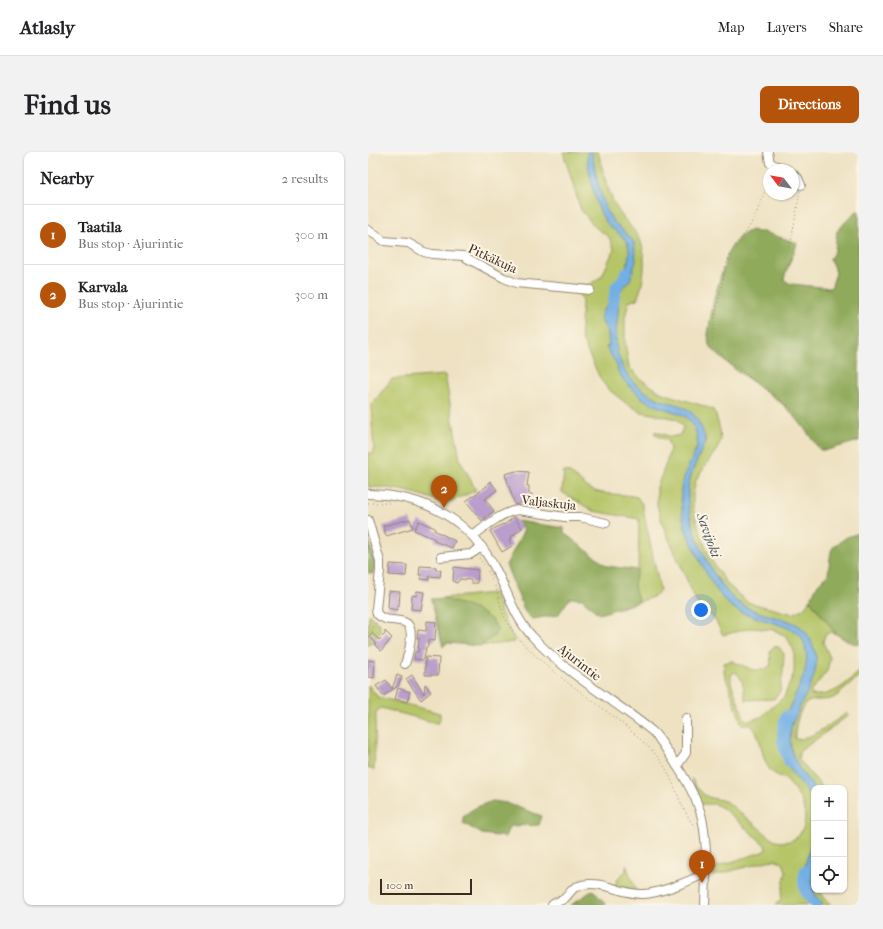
<!DOCTYPE html>
<html lang="en">
<head>
<meta charset="utf-8">
<style>
  :root { --surface:#fff; --page:#f2f2f2; --text:#202124; --muted:#757577; --line:#e0e0e0; --accent:#b45309 }
  body { margin:0; font-family:"IM FELL French Canon",serif; background:var(--page); color:var(--text) }
  .controls { position:absolute; right:12px; bottom:12px; display:grid; overflow:hidden; border-radius:8px; box-shadow:0 1px 3px #0004 }
  .controls button { width:36px; height:36px; display:grid; place-items:center; padding:0; border:0; border-bottom:1px solid var(--line); background:var(--surface); color:var(--text); font:20px sans-serif }
  .compass { position:absolute; left:395px; top:12px; width:36px; height:36px; border-radius:50%; background:var(--surface); box-shadow:0 1px 3px #0004; rotate:301deg }
  .scale { position:absolute; left:12px; bottom:10px; width:92px; box-sizing:border-box; padding-left:4px; border:2px solid #3b2a1e; border-top:0; font-size:11px; line-height:14px; white-space:nowrap; color:#3b2a1e; -webkit-text-stroke:3px #fcf5e5; paint-order:stroke }
  .you { position:absolute; left:333px; top:458px; width:14px; height:14px; margin:-10px; border:3px solid #fff; border-radius:50%; background:#1a73e8; box-shadow:0 0 0 6px #1a73e833 }
  .badge { display:grid; place-items:center; width:26px; height:26px; border-radius:50%; background:var(--accent); color:#fff; font-size:13px; font-weight:700 }
  .pin { position:absolute; translate:-50% -33px; filter:drop-shadow(0 1px 2px #0008) }
  .pin::after { content:''; position:absolute; top:21px; width:14px; height:12px; background:inherit; clip-path:polygon(0 0,100% 0,50% 100%) }
  .list { margin:0; padding:0; list-style:none }
  h2 { display:flex; justify-content:space-between; align-items:center; height:52px; margin:0; padding:0 16px; font-size:17px }
  h2 small { font-size:13px; font-weight:400; color:var(--muted) }
  .list li { display:grid; grid-template-columns:26px 1fr auto; gap:12px; align-items:center; box-sizing:border-box; height:60px; padding:0 16px; border-top:1px solid var(--line) }
  .list b { display:block; font-size:15px; white-space:nowrap }
  .list p { margin:0; font-size:13px; white-space:nowrap; color:var(--muted) }
  .list em { font-size:13px; font-style:normal; color:var(--muted) }
  .icon { flex:none; width:22px; height:22px; fill:none; stroke:currentColor; stroke-width:2; stroke-linecap:round; stroke-linejoin:round }
  .map { position:relative; flex:none; width:491px; height:753px; overflow:hidden; border-radius:8px }
  header { display:flex; align-items:center; gap:24px; box-sizing:border-box; height:56px; padding:0 20px; background:var(--surface); border-bottom:1px solid var(--line) }
  header strong { font-size:19px }
  nav { display:flex; gap:22px; margin-inline-start:auto; font-size:14px }
  .intro { display:flex; align-items:center; justify-content:space-between; box-sizing:border-box; height:96px; padding:0 24px }
  h1 { margin:0; font-size:28px }
  .button { padding:10px 18px; border-radius:8px; background:var(--accent); color:#fff; font-size:14px; font-weight:700 }
  main { display:flex; gap:24px; padding:0 24px }
  aside { flex:1; background:var(--surface); border-radius:8px; box-shadow:0 1px 3px #0004 }
  .map>svg:first-child { display:block }
  .green { fill:#b5c568; stroke:#787843 }
  .forest { fill:#90aa5c; stroke:#666a3d }
  .water { fill:#72afe4; stroke:#566c81 }
  .lines { fill:none; stroke-linecap:round; stroke-linejoin:round }
  .river { stroke:#72afe4; stroke-width:11 }
  .building { fill:#b99dcc }
  .minor-casing { stroke:#948670; stroke-width:10 }
  .path { stroke:#948670; stroke-width:1; stroke-dasharray:1 3; stroke-linecap:butt }
  .minor { stroke:#fff; stroke-width:8 }
  .labels { text-anchor:middle; stroke-width:4; stroke-linejoin:round; paint-order:stroke }
  .street-label { font-size:13px; fill:#3b2a1e; stroke:#fcf5e5 }
  .water-label { font-size:14px; font-style:italic; fill:#4e5963; stroke:#fcf5e5 }
</style>
</head>
<body>
<header>
<strong>Atlasly</strong>
<nav><a>Map</a><a>Layers</a><a>Share</a></nav>
</header>
<div class="intro"><h1>Find us</h1><a class="button">Directions</a></div>
<main>
<aside>
<h2>Nearby<small>2 results</small></h2>
<ul class="list">
<li><span class="badge">1</span><div><b>Taatila</b><p>Bus stop · Ajurintie</p></div><em>300 m</em></li>
<li><span class="badge">2</span><div><b>Karvala</b><p>Bus stop · Ajurintie</p></div><em>300 m</em></li>
</ul>
</aside>
<div class="map">
<svg width="491" height="753" viewBox="0 0 491 753">
  <rect width="100%" height="100%" fill="#fcf5e5"/>
  <filter id="ink" filterUnits="userSpaceOnUse"><feTurbulence type="fractalNoise" baseFrequency=".025" numOctaves="2"/><feDisplacementMap in="SourceGraphic" scale="8" xChannelSelector="R" yChannelSelector="G"/><feConvolveMatrix kernelMatrix="1 2 1 2 8 2 1 2 1" color-interpolation-filters="sRGB"/></filter>
  <filter id="wash" filterUnits="userSpaceOnUse"><feTurbulence type="fractalNoise" baseFrequency=".012" numOctaves="4" result="noise"/><feDisplacementMap in="SourceGraphic" scale="16" xChannelSelector="R" yChannelSelector="G"/><feGaussianBlur stdDeviation="0.9" result="paint"/><feColorMatrix in="noise" values="0 0 0 0 0 0 0 0 0 0 0 0 0 0 0 0 0 1.4 0 .05"/><feComposite in="paint" operator="in"/></filter>
  <g filter="url(#wash)">
    <rect width="100%" height="100%" fill="#eee2c3"/>
    <g class="green">
      <path d="M195,0h35c4,15 7,30 13,44 5,15 16,26 26,38 11,16 8,48 0,65l-8,3 -4,15v26l4,24 13,13 20,13 42,13 9,4 3,5 4,15 1,10 -4,9 -21,31 -3,14v14l5,18 12,32 17,26 20,18 46,12 11,-6 6,-8 26,34 -5,-2 -6,3 -2,7 7,16 -3,13 -16,20v4c21,2 35,-10 48,-24v5c-8,7 -15,15 -24,21 -7,5 -20,1 -27,5 -9,5 -14,28 -13,37 13,3 41,-19 52,-26l2,2 -50,37v8l24,28h-9v102h4l13,15h-56l6,-5 1,-8 4,-21 -3,-8 -7,-3 -9,1 -54,15v-8l49,-16 4,-2 -1,-5 -41,-36 -9,-5h-14l-10,-26c5,8 10,17 20,20 6,1 10,2 16,4l48,39c32,7 37,-29 21,-49 -3,-4 -7,-9 -10,-12 -5,-4 -12,-5 -16,-10 -10,-13 -7,-33 -19,-45h-9l-18,-53v-9l8,-2 21,9h11l7,-5 -1,-14 4,-5 5,1 5,7 -1,18 -3,19 -6,8 -29,1c-1,-9 -1,-22 -10,-28l-4,3v7l13,36 4,3 13,-4 23,-20 10,-24v-22l-7,-14 -13,-7 -23,-2 -28,7 -9,-17 -5,-4h-7l-39,-88 -6,-21v-18l10,-26 3,-13 -3,-8 -12,-5v-4l16,6 9,-2 3,-8 -6,-8 -35,-7 -15,-8 -19,-15 -7,-9 -19,-40 -1,-12 1,-28 -2,-5 -10,-5v-5h19l13,-9 12,-27 -5,-12 -14,-10 -14,-17z"/>
      <path d="M77,223l15,85 15,28v3l-31,13c-24,-11 -49,-17 -76,-17v-34h6l-3,-48 21,-26z"/>
      <path d="M196,319c11,2 17,13 26,18 14,7 32,4 47,8l5,7 16,76 2,10 -5,6 -16,6 -5,-13v-9l4,-10 1,-51 -46,-8 -31,-19z"/>
      <polygon points="126,441 133,461 147,490 112,494 126,484 75,446"/>
      <polygon points="1,462 6,468 12,472 12,481 0,494"/>
      <polygon points="0,533 10,545 72,561 72,568 70,571 68,571 13,556 8,560 6,618 0,616"/>
      <polygon points="258,713 269,741 246,734 251,725 258,719"/>
    </g>
    <g class="forest">
      <path d="M491,59v230l-32,9h-7c-12,-16 -23,-34 -39,-47 -24,-20 -52,-34 -72,-58l-1,-11 6,-36 15,-48 13,-16 10,-4 5,2h7l33,11c-3,13 -11,24 -13,37l7,4 40,4 5,-15 -6,-14 5,-9 2,-19 18,-19z"/>
      <path d="M150,369l46,7v5l43,33 31,4c-5,14 -5,18 1,32l-40,12 -17,-15 -12,-1 -12,17 -26,4 -7,-7 -19,-47 18,-35z"/>
      <polygon points="491,381 491,493 479,489 468,482 442,448 450,432 460,422 463,399 466,394 479,385"/>
      <polygon points="0,384 7,412 5,422 0,421"/>
      <polygon points="75,446 109,458 124,468 130,478 126,484 112,494 80,491 77,492 75,495 63,447"/>
      <path d="M125,649l13,2 36,13 -3,9 -27,1 -3,1 -4,10 -23,-3 -19,-11v-6c9,-9 18,-12 30,-16z"/>
      <polygon points="225,738 238,753 203,753"/>
    </g>
    <g class="water">
      <path d="M219,0h5c3,19 10,57 22,70 7,7 14,13 20,20l2,19 -6,19 -12,13c3,21 -6,42 0,62 7,23 24,38 46,46 7,2 17,4 23,8 11,7 16,21 19,31 -6,15 -18,36 -18,52 -2,32 28,103 60,116 7,3 15,6 23,8 15,5 29,5 38,21 18,31 -2,51 -13,79 -2,4 -5,9 -5,14 -2,19 2,30 13,45 3,4 7,8 9,12 2,4 1,13 1,18 -4,-14 -14,-21 -22,-32 -7,-9 -10,-24 -10,-35 -1,-34 36,-62 21,-98 -6,-16 -55,-21 -70,-32 -19,-13 -39,-59 -48,-80 -2,-5 -5,-34 -4,-39 2,-14 11,-29 16,-42 3,-42 -34,-31 -56,-50 -7,-7 -25,-21 -24,-32l-11,-18 3,-1c-1,-4 0,-11 -2,-15 -2,-6 -7,-9 -6,-16 2,-7 8,-12 12,-18 3,-4 4,-9 6,-14 5,-11 11,-21 10,-34 -2,-14 -16,-17 -23,-27 -11,-14 -18,-52 -19,-70z"/>
      <path d="M446,684c0,9 0,17 0,26 -1,18 -7,28 10,43h-10c-2,-3 -6,-6 -8,-10 -8,-14 3,-44 8,-59z"/>
    </g>
    <g class="lines">
      <g class="river">
        <polyline points="244,158 248,135 255,127 259,120"/>
        <path d="M418,564c-6,19 -4,30 4,47"/>
        <path d="M437,719c-4,17 0,22 11,34"/>
      </g>
    </g>
    <g id="blocks">
      <g class="building">
        <polygon points="148,319 161,320 159,334 161,334 161,342 164,342 163,347 157,346 158,349 147,353 137,322"/>
        <polygon points="122,329 129,338 117,347 126,359 114,369 98,349 119,334 118,333"/>
        <polygon points="146,365 154,376 143,385 144,387 141,388 144,394 134,400 122,379 135,372 136,373"/>
        <polygon points="42,367 45,376 18,384 15,374"/>
        <polygon points="51,369 67,376 66,378 87,389 84,396 66,389 67,387 46,378"/>
        <polygon points="22,412 39,413 38,424 21,423"/>
        <polygon points="52,414 68,415 68,418 73,418 72,425 61,424 61,428 53,427 54,423 51,423"/>
        <polygon points="86,415 110,418 109,431 103,431 103,428 92,427 89,431 86,430 85,428"/>
        <polygon points="21,439 32,440 31,454 29,454 29,458 20,456"/>
        <polygon points="49,439 56,440 53,458 43,457 44,445 45,443 48,444"/>
        <polygon points="59,469 68,470 67,489 60,488 60,495 58,495 56,508 46,507 47,500 50,500 51,486 49,486 50,478 58,479"/>
        <polygon points="17,479 24,486 13,499 7,493 8,491 1,484 4,481 11,488 17,482"/>
        <polygon points="58,505 71,506 70,523 57,523"/>
        <polygon points="0,508 7,509 6,526 0,525"/>
        <polygon points="29,523 34,525 30,534 15,544 8,534 18,528 24,537"/>
        <polygon points="44,523 56,542 57,532 63,540 53,548 38,527"/>
        <polygon points="30,536 42,540 39,550 27,547"/>
      </g>
    </g>
  </g>
  <g filter="url(#ink)">
    <use href="#blocks" fill-opacity="0" stroke="#948670" stroke-width="1"/>
    <g class="lines">
      <g class="minor-casing">
        <g id="minor">
          <polyline points="400,0 402,11 419,18"/>
          <polyline points="425,22 430,26 433,33"/>
          <polyline points="0,78 16,89 40,91 56,100 64,102 95,104 136,126 148,131 222,138"/>
          <path d="M0,342c56,1 102,25 128,76 12,22 18,47 36,66 34,38 81,63 120,95 8,7 14,19 20,27 12,18 25,39 30,60 6,28 4,58 3,87"/>
          <path d="M0,368l12,41v10l-4,38 1,5c8,8 18,5 27,8 13,4 4,33 1,42"/>
          <path d="M105,384c13,-10 29,-24 45,-26l47,7h15l26,6"/>
          <polyline points="73,405 103,402 114,395"/>
          <polyline points="309,614 318,601 318,566"/>
          <path d="M184,753c4,-4 9,-3 13,-7 4,-3 6,-9 11,-11 22,-10 45,8 67,7 15,0 50,-14 64,-22"/>
        </g>
      </g>
      <g class="path">
        <path d="M401,21c-4,19 -10,37 -20,54 -5,9 -13,15 -17,25 -5,8 -7,19 -9,29 -5,21 -10,41 -11,63l17,17 61,46 16,14 20,28"/>
        <polyline points="416,106 423,90 432,39"/>
        <polyline points="0,351 21,351"/>
        <polyline points="111,406 116,413"/>
        <polyline points="120,419 124,427"/>
        <path d="M127,434c4,10 5,22 10,32 13,25 36,43 58,61 32,24 67,47 94,77 18,21 21,51 39,72"/>
        <polyline points="0,481 4,479 8,470"/>
      </g>
      <use href="#minor" class="minor"/>
    </g>
  </g>
  <g class="labels">
    <g class="street-label">
      <text transform="translate(125 106) rotate(25)" y="5">Pitkäkuja</text>
      <text transform="translate(181 350) rotate(6)" y="5">Valjaskuja</text>
      <text transform="translate(212 510) rotate(38)" y="5">Ajurintie</text>
    </g>
    <g class="water-label">
      <text transform="translate(341 383) rotate(70)" y="5">Savijoki</text>
    </g>
  </g>
</svg>
<div class="controls">
<button>+</button>
<button>−</button>
<button><svg class="icon" aria-label="locate" viewBox="0 0 24 24"><circle cx="12" cy="12" r="6"/><path d="M12 2v4M12 18v4M2 12h4M18 12h4"/></svg></button>
</div>
<svg class="compass" viewBox="-18 -18 36 36"><path d="M0-13l5 13h-10z" fill="#e53935"/><path d="M0 13l5-13h-10z" fill="#757577"/></svg>
<div class="scale">100 m</div>
<div class="you"></div>
<div class="pin badge" style="left:334px;top:731px">1</div>
<div class="pin badge" style="left:76px;top:356px">2</div>
</div>
</main>
</body>
</html>
